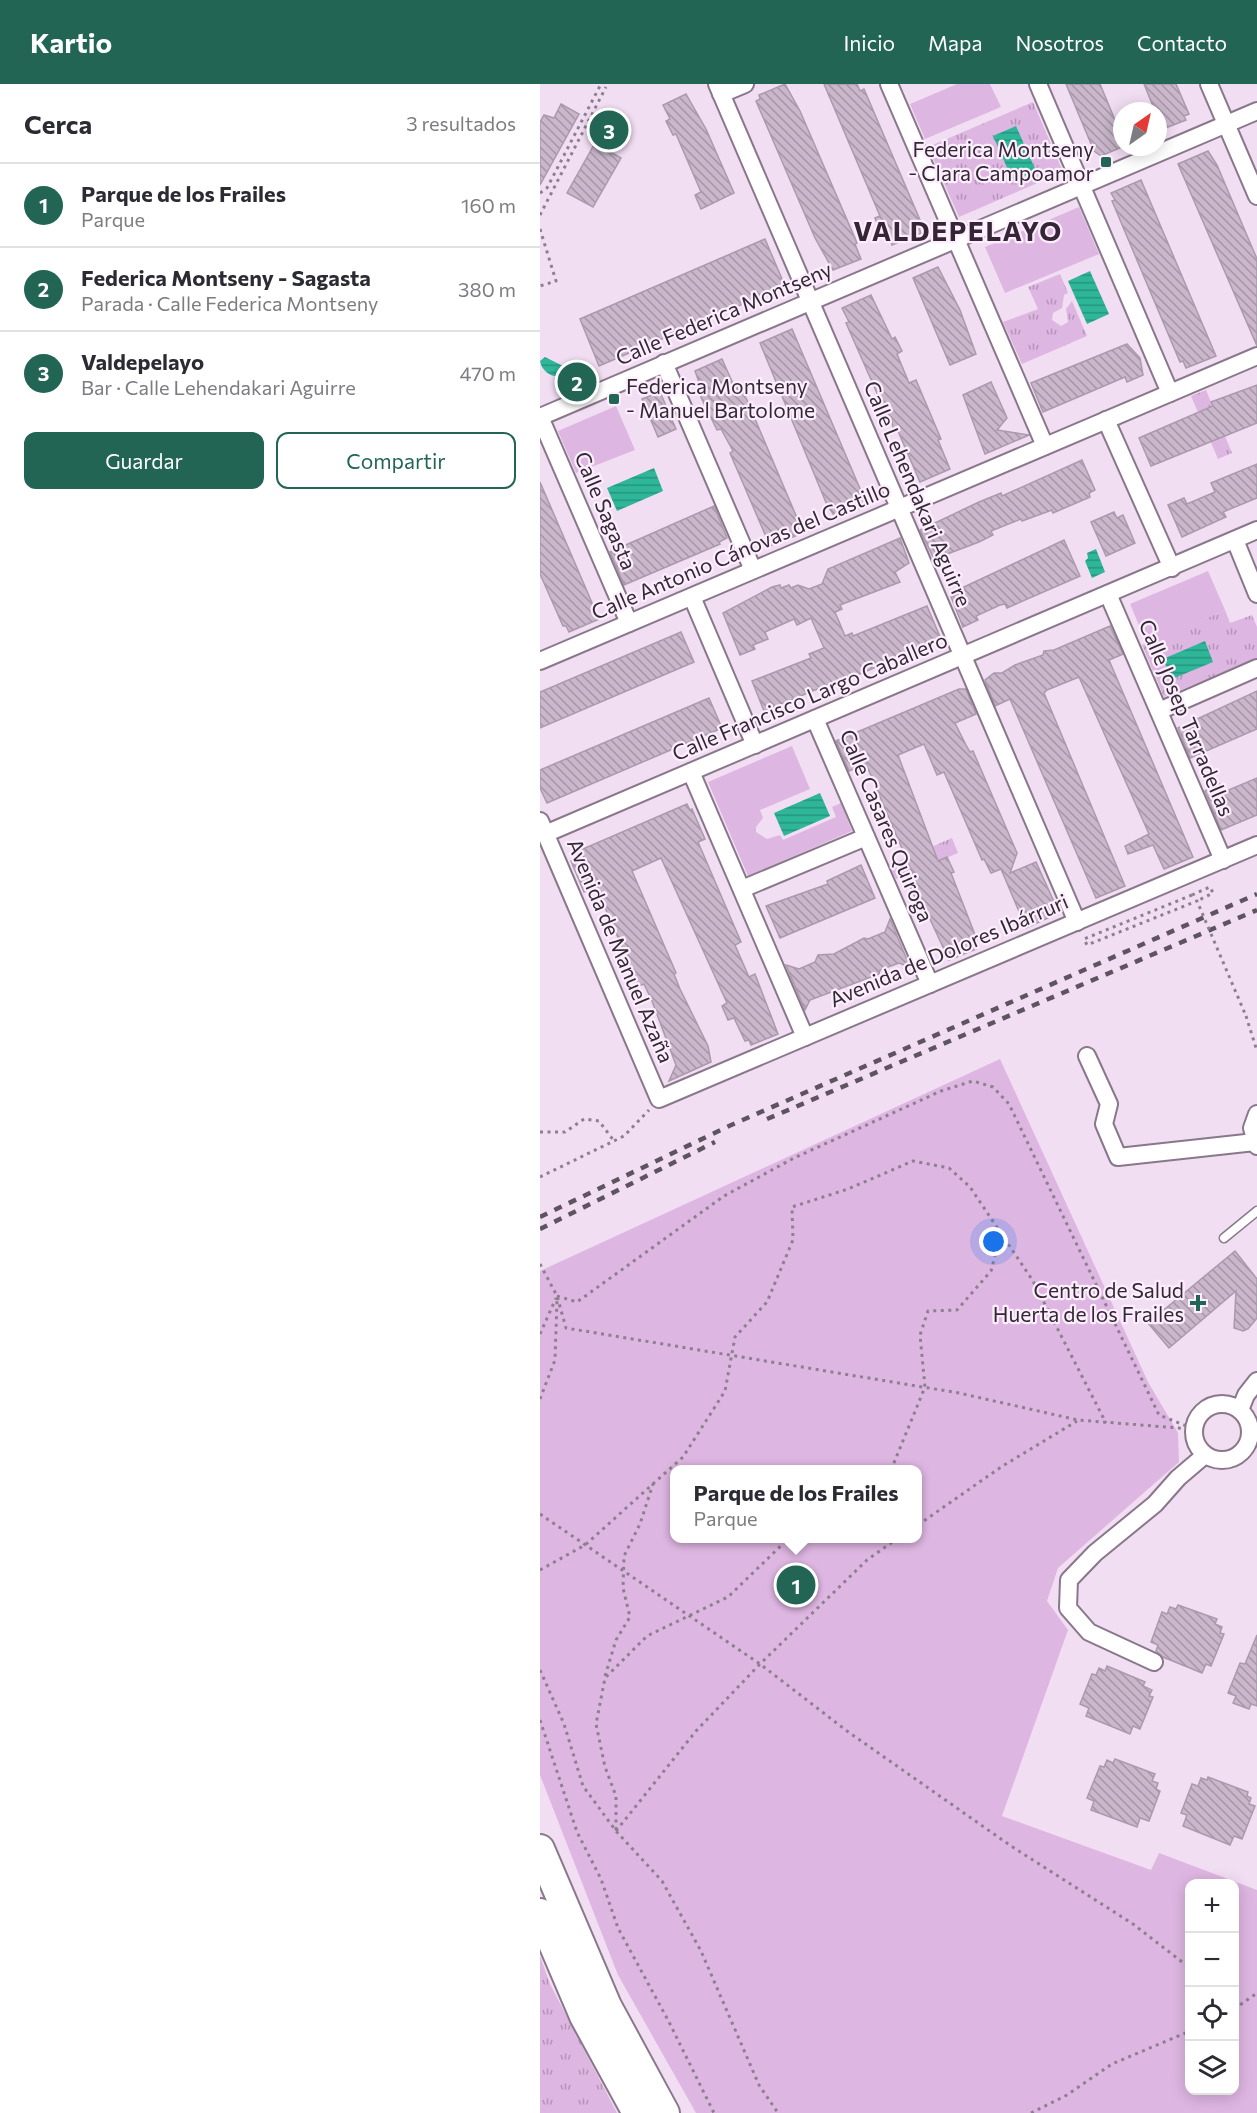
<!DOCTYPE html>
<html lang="es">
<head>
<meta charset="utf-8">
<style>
  :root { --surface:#fff; --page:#f7f7f7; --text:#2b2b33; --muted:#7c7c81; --line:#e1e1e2; --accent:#226555 }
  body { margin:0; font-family:Commissioner,sans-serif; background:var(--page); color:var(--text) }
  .controls { position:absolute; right:18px; bottom:18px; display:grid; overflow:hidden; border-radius:12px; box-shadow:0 3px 15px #0003 }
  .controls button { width:54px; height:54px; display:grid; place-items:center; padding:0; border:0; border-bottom:2px solid var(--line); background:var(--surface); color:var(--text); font:30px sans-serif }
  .compass { position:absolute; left:573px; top:18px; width:54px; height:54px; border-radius:50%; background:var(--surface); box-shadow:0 3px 15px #0003; rotate:34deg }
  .you { position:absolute; left:454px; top:1158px; width:21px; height:21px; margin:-15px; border:4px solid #fff; border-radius:50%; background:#1a73e8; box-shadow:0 0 0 9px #1a73e833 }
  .badge { display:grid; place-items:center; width:39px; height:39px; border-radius:50%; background:var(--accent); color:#fff; font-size:20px; font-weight:700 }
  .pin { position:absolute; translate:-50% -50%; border:3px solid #fff; box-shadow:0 2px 6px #0006 }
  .popup { position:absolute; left:130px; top:1381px; width:252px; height:78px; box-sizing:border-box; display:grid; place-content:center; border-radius:12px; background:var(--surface); filter:drop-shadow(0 2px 4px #0005); font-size:20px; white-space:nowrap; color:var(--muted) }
  .popup b { font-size:22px; color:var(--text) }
  .popup::after { content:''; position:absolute; left:50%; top:100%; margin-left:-12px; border:12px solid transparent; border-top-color:var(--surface) }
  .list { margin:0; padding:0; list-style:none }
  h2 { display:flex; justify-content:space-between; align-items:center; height:78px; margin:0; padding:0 24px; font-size:26px }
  h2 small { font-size:20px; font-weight:400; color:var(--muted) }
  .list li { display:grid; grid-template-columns:39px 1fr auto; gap:18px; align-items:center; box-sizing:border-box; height:84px; padding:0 24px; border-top:2px solid var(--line) }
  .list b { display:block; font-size:22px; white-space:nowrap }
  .list p { margin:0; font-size:20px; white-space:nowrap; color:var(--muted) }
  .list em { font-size:20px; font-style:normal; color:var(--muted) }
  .actions { display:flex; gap:12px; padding:18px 24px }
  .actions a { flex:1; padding:14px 0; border:2px solid var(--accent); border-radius:12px; text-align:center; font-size:21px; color:var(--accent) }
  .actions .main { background:var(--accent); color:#fff }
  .icon { flex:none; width:33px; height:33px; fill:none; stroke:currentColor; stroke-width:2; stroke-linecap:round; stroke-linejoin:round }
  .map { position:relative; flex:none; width:717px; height:2029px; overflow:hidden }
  header { display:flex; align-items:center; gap:36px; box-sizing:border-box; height:84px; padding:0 30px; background:var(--accent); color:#fff }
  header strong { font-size:28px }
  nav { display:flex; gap:33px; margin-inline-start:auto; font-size:21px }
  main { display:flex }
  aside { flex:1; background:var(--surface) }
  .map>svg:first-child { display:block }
  .grass { fill:url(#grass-tufts) }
  .green { fill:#deb6e2; fill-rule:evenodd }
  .water { fill:url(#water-rules) }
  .building { fill:url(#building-back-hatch); stroke:#ab99ad; stroke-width:1.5 }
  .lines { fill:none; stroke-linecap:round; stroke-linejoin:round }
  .service-casing { stroke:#89778a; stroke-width:11 }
  .minor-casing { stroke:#89778a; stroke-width:20 }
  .trunk-casing { stroke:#89778a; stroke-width:32 }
  .path { stroke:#8d808e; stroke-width:3; stroke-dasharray:3 4.5; stroke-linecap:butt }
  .service { stroke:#fff; stroke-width:8 }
  .minor { stroke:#fff; stroke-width:16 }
  .trunk { stroke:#fff; stroke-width:28 }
  .rail { stroke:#5e545f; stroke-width:4.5; stroke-dasharray:8 8; stroke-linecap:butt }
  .path-bridge { stroke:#8d808e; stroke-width:3; stroke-dasharray:3 4.5; stroke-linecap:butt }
  .poi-dot { fill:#226555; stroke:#fdedfe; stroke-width:2 }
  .labels { text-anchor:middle; stroke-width:4.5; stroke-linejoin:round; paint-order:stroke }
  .poi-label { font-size:21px; fill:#312a32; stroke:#fdedfe; text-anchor:end }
  .street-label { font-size:21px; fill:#312a32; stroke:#fdedfe }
  .district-label { font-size:27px; font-weight:bold; letter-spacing:1.5px; fill:#352636; stroke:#fdedfe }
</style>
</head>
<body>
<header>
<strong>Kartio</strong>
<nav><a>Inicio</a><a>Mapa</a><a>Nosotros</a><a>Contacto</a></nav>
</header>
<main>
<aside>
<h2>Cerca<small>3 resultados</small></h2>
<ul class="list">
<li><span class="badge">1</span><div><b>Parque de los Frailes</b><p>Parque</p></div><em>160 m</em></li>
<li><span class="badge">2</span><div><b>Federica Montseny - Sagasta</b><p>Parada · Calle Federica Montseny</p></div><em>380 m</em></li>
<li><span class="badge">3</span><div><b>Valdepelayo</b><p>Bar · Calle Lehendakari Aguirre</p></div><em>470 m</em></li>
</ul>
<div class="actions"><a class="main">Guardar</a><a>Compartir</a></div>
</aside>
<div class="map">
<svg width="717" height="2029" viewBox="0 0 717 2029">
  <defs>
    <pattern id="grass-tufts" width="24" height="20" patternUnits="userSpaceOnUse" patternTransform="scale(1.5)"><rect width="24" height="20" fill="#deb6e2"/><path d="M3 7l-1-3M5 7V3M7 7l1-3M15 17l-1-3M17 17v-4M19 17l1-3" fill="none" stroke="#b594b8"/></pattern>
    <pattern id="water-rules" width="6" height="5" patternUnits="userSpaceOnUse" patternTransform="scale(1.5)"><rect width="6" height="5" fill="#2eb699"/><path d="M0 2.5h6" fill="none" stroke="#28947d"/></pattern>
    <pattern id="building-back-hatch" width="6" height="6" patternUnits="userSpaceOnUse" patternTransform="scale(1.5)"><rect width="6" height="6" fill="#cab7cb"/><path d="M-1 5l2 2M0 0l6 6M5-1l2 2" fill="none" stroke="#a595a5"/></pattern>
  </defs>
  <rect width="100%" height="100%" fill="#f2def3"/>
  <g class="grass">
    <polygon points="493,18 523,88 419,133 388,63"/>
    <polygon points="520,190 528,209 524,211 522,224 513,229 512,236 521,242 528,238 526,225 532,217 547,252 482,280 463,238 498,225 488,203"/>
    <polygon points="666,306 692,369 678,375 651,312"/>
    <polygon points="685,526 690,539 712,531 717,543 717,574 624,613 602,561"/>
    <polygon points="412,754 418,769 356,795 349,781"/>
    <polygon points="0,1872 10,1900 77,2029 0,2029"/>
  </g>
  <g class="green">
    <polygon points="417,0 450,0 461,23 385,55 370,20"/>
    <polygon points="539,123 559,170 465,209 445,163"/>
    <polygon points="76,322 95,366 36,389 18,347"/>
    <polygon points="668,487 685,526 607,560 590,520"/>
    <polygon points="252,662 270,705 220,726 223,734 216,743 216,748 227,755 240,751 243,756 296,733 292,723 301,719 312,747 208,792 168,698"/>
    <path d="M460,975l148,323 30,51 1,29 -121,106 -11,33 21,29 -66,186 149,54 8,-17 98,37v223h-561l-78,-138 -78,-200v-504zM134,1386h244v68h-244zM650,1800h44v206h-44z"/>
  </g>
  <g class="water">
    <polygon points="476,42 496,87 473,97 453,52"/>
    <polygon points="550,187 569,230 547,240 528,197"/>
    <path d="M5,273l18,9 -2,10c-10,2 -19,-5 -21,-15z"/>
    <polygon points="114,384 123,407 77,427 67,404"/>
    <polygon points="556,465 565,488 552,494 545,477 548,474 547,469"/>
    <polygon points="665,557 673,578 632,595 623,575"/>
    <polygon points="280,709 290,732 244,752 234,729"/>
  </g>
  <g class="building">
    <polygon points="245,0 260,27 317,159 315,160 321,175 293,186 275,154 216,17 220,15 219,11"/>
    <polygon points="284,0 317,0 320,7 324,5 383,143 379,144 381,149 352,161 346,146 341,148 335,134 340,132"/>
    <polygon points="526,0 560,0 582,53 582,63 561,72 554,67"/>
    <polygon points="604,0 636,0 649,30 644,32 646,36 623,45 618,27 615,27"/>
    <polygon points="146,10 166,45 194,109 161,125 155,111 161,108 136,50 133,51 126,37 130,35 123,21"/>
    <polygon points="21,20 39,30 0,101 0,38 4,31 14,34"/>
    <polygon points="55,59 81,74 53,123 27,109"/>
    <polygon points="668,67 677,81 717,175 717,262 638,80"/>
    <polygon points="601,96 676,272 646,284 643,277 640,278 572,117 575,116 571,109"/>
    <polygon points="225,155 245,202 59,282 40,235"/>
    <polygon points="398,183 420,226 436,270 410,281 373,194"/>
    <polygon points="331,211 352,255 355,253 362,267 357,270 369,299 376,296 401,355 398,356 410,385 380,398 358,347 354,349 351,333 348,334 306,239 309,238 302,224"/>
    <polygon points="252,245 327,421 296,434 287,421 220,259"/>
    <polygon points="587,260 600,274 603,291 587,298 585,293 503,328 491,299"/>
    <polygon points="182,275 195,304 200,302 207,316 260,441 257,443 260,450 230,462 190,369 193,367 181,345 177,346 156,303 160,301 155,287"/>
    <polygon points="451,298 467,334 457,346 489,351 445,370 423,311"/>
    <polygon points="717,301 717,339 611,382 599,354 673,322 671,318"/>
    <polygon points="120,308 136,345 118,353 102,315"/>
    <polygon points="542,376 555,406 549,409 550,413 513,429 512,426 482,437 481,435 451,447 453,451 439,458 394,475 380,446 439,418 461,409 462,412"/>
    <polygon points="717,380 717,414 683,428 686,433 642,453 628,421 644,414 647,420 675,408 671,399"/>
    <polygon points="0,398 59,535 29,548 26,542 23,542 0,490"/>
    <polygon points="174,422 187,454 179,458 180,460 84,501 70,468"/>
    <polygon points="574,428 577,434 583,431 595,459 566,472 551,438"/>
    <polygon points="360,454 369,479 355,488 360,498 300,521 302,525 295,528 305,552 312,549 313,552 387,522 401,555 299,599 292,599 224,627 212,597 271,574 269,570 284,564 271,534 257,541 254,535 225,548 228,555 213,561 215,565 200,571 183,529 232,503 240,501 241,504 249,501 251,504 258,501 269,505 282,500 288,485"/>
    <polygon points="524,456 540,492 467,524 465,520 460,521 436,532 438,536 423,543 411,513 425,507 424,503"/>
    <polygon points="570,542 583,570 569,576 653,773 624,785 613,761 588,770 585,762 609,750 539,593 507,606 504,609 585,802 556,814 470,615 455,622 445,596 454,589 462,589 475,581 503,571 504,567 514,566"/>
    <polygon points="141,548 154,578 0,644 0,608"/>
    <polygon points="419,605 426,605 436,630 415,639 426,661 430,668 433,667 477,769 470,789 496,778 519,829 486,844 461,785 451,789 444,775 442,776 404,688 397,691 384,660 358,671 398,777 407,773 414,788 411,789 437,856 433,858 436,865 409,876 382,818 378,820 368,798 375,795 326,680 309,687 296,657"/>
    <polygon points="717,607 717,645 650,674 638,644"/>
    <polygon points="169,614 182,644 7,719 0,704 0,686"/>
    <polygon points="717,694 717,731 681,746 665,707 680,700 684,708"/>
    <polygon points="147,720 150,726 152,725 165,755 158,758 201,858 195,861 209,893 215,890 238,950 211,961 209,956 205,957 194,934 188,936 182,922 187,919 121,774 92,787 136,889 134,890 140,905 168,962 171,978 129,997 136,981 112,917 104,900 99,902 56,803 44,808 31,777 34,776 31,770"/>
    <polygon points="321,781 335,814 240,854 226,822 288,800 287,797"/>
    <polygon points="350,835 370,883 359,879 340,886 339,890 270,916 265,926 246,881 259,885 275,878 278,871 294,870 324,854 328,855 345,848"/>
    <polygon points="695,1167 717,1195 717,1234 708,1245 703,1247 694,1244 696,1207 629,1264 608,1239"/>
    <polygon points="638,1521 677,1535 675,1540 682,1543 680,1549 684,1550 671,1582 666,1580 662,1589 623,1573 616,1567 618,1561 611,1558 622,1528 627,1530 630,1523 636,1525"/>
    <polygon points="717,1551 717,1622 711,1620 709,1625 693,1619 696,1612 688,1609 700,1579 705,1580"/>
    <polygon points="567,1582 605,1598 603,1602 612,1606 609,1612 613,1613 600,1645 593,1642 590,1650 546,1632 549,1624 540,1620 552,1590 556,1591 559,1584 565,1587"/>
    <polygon points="575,1675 615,1690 612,1697 618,1699 616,1705 620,1707 609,1737 600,1734 597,1743 551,1726 554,1717 547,1714 560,1682 564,1683 567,1676 573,1679"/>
    <polygon points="668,1693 708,1708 707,1712 711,1714 709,1720 715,1722 702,1755 694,1752 690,1761 643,1742 647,1731 641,1729 652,1700 658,1702 661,1694 667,1696"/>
  </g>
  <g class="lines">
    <g class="service-casing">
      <polyline id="service" points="684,1154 717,1127"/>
    </g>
    <g class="minor-casing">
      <g id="minor">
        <polyline points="177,0 537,838"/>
        <polyline points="349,0 505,362"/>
        <polyline points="498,0 630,309"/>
        <polyline points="669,0 717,112"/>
        <polyline points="181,10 205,0"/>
        <polyline points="124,279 213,486"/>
        <polyline points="0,333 717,27"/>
        <polyline points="0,333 89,539"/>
        <polyline points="566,336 632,484"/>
        <polyline points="695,456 717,510"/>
        <polyline points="568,510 683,776"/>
        <polyline points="152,513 215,661"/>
        <polyline points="0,577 717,272"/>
        <polyline points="619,627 717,584"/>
        <polyline points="275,635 390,900"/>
        <polyline points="151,688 265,953"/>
        <polyline points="0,737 119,1015 717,761"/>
        <polyline points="5,750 717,446"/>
        <polyline points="202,805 326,753"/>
        <polyline points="547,972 569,1020 564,1040 578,1073 715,1058"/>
        <polyline points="717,1030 712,1044 717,1062"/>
        <circle cx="682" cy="1348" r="28"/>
        <polyline points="700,1326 706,1311 717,1297"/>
        <polyline points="614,1578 549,1548 528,1524 529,1496 555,1469 615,1420 638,1394 665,1371"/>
      </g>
    </g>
    <g class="trunk-casing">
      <g id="trunk">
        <polyline points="0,1765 67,1922 125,2029"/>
        <polyline points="0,1829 44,1932 97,2029"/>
      </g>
    </g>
    <g class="path">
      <polyline points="0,109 7,104 61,0"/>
      <polyline points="0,131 66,3"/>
      <polyline points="0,145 16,197 0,202"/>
      <polyline points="652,811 670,803 673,809 657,817"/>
      <polyline points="706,932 717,967"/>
      <polyline points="0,1048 25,1048 44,1035 59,1037 74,1057"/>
      <polyline points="0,1093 84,1052 109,1026"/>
      <polyline points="0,1180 17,1212 26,1244 419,1309 538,1336 651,1345"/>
      <polyline points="17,1212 37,1218 184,1112 254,1074 401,1007 433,997 453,1003 469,1020 619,1331 654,1345"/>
      <polyline points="0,1250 16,1214"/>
      <polyline points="0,1315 15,1276 17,1217"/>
      <polyline points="351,1386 385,1303 380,1251 388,1227 417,1226 451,1187 461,1149"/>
      <polyline points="0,1430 220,1580 307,1647 471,1762 593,1840 650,1884"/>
      <polyline points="378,1441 461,1383 537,1337"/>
      <polyline points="0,1486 45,1461 143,1373 185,1307 195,1253 227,1218 253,1156 252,1123 308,1105 373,1077 409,1084 430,1103 493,1197 566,1339"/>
      <polyline points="0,1586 24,1640 43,1702 76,1747 122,1797 161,1867 219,2001 238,2029"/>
      <polyline points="65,1592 76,1556 90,1533 83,1504 84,1472 100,1440 113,1400"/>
      <polyline points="0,1636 37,1748 61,1795 78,1844 129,1938 174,2029"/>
      <polyline points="76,1746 76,1712 65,1683 56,1640 65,1594 107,1552 188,1513 249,1454"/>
      <polyline points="76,1747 156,1647 220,1580 327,1476 358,1454"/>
      <polyline points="694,1925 717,1909"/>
      <polyline points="491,2029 527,2011 572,1980 650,1947"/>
    </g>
    <use href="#service" class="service"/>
    <use href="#minor" class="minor"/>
    <use href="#trunk" class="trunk"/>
    <g class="rail">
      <polyline points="227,1035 717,826"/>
      <polyline points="0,1133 189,1042 717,810"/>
      <polyline points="0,1145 175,1058"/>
    </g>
    <polyline class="path-bridge" points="652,811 544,855 547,861 657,817 706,932"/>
  </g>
  <g class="poi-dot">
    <rect x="560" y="72" width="12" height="12" rx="3"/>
    <rect x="68" y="309" width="12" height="12" rx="3"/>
    <path d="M655 1210h6v6h6v6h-6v6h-6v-6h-6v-6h6z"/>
  </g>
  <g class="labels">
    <g class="poi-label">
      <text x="554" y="73">Federica Montseny<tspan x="554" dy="24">- Clara Campoamor</tspan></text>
      <text x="86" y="310" text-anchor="start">Federica Montseny<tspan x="86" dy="24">- Manuel Bartolome</tspan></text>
      <text x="644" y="1214">Centro de Salud<tspan x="644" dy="24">Huerta de los Frailes</tspan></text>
    </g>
    <g class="street-label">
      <text transform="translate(184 230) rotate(-23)" y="7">Calle Federica Montseny</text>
      <text transform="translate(377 410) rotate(67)" y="7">Calle Lehendakari Aguirre</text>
      <text transform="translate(65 427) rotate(67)" y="7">Calle Sagasta</text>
      <text transform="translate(201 467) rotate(-23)" y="7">Calle Antonio Cánovas del Castillo</text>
      <text transform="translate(270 613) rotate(-23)" y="7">Calle Francisco Largo Caballero</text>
      <text transform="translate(646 634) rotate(67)" y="7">Calle Josep Tarradellas</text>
      <text transform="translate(346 742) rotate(67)" y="7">Calle Casares Quiroga</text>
      <text transform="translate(80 867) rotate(67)" y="7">Avenida de Manuel Azaña</text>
      <text transform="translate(409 867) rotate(-23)" y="7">Avenida de Dolores Ibárruri</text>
    </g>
    <g class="district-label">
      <text x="418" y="157">VALDEPELAYO</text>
    </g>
  </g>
</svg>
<div class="controls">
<button>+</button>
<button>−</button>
<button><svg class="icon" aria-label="locate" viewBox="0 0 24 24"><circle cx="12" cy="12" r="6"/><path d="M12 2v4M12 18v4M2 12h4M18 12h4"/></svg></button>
<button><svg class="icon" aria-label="layers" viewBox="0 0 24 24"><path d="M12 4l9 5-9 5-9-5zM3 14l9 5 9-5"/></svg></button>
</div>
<svg class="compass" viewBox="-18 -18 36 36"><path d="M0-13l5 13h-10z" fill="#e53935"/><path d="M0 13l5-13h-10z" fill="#7c7c81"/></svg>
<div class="you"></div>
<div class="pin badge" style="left:256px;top:1501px">1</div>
<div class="popup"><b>Parque de los Frailes</b>Parque</div>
<div class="pin badge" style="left:37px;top:298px">2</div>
<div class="pin badge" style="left:69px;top:46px">3</div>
</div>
</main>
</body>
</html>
